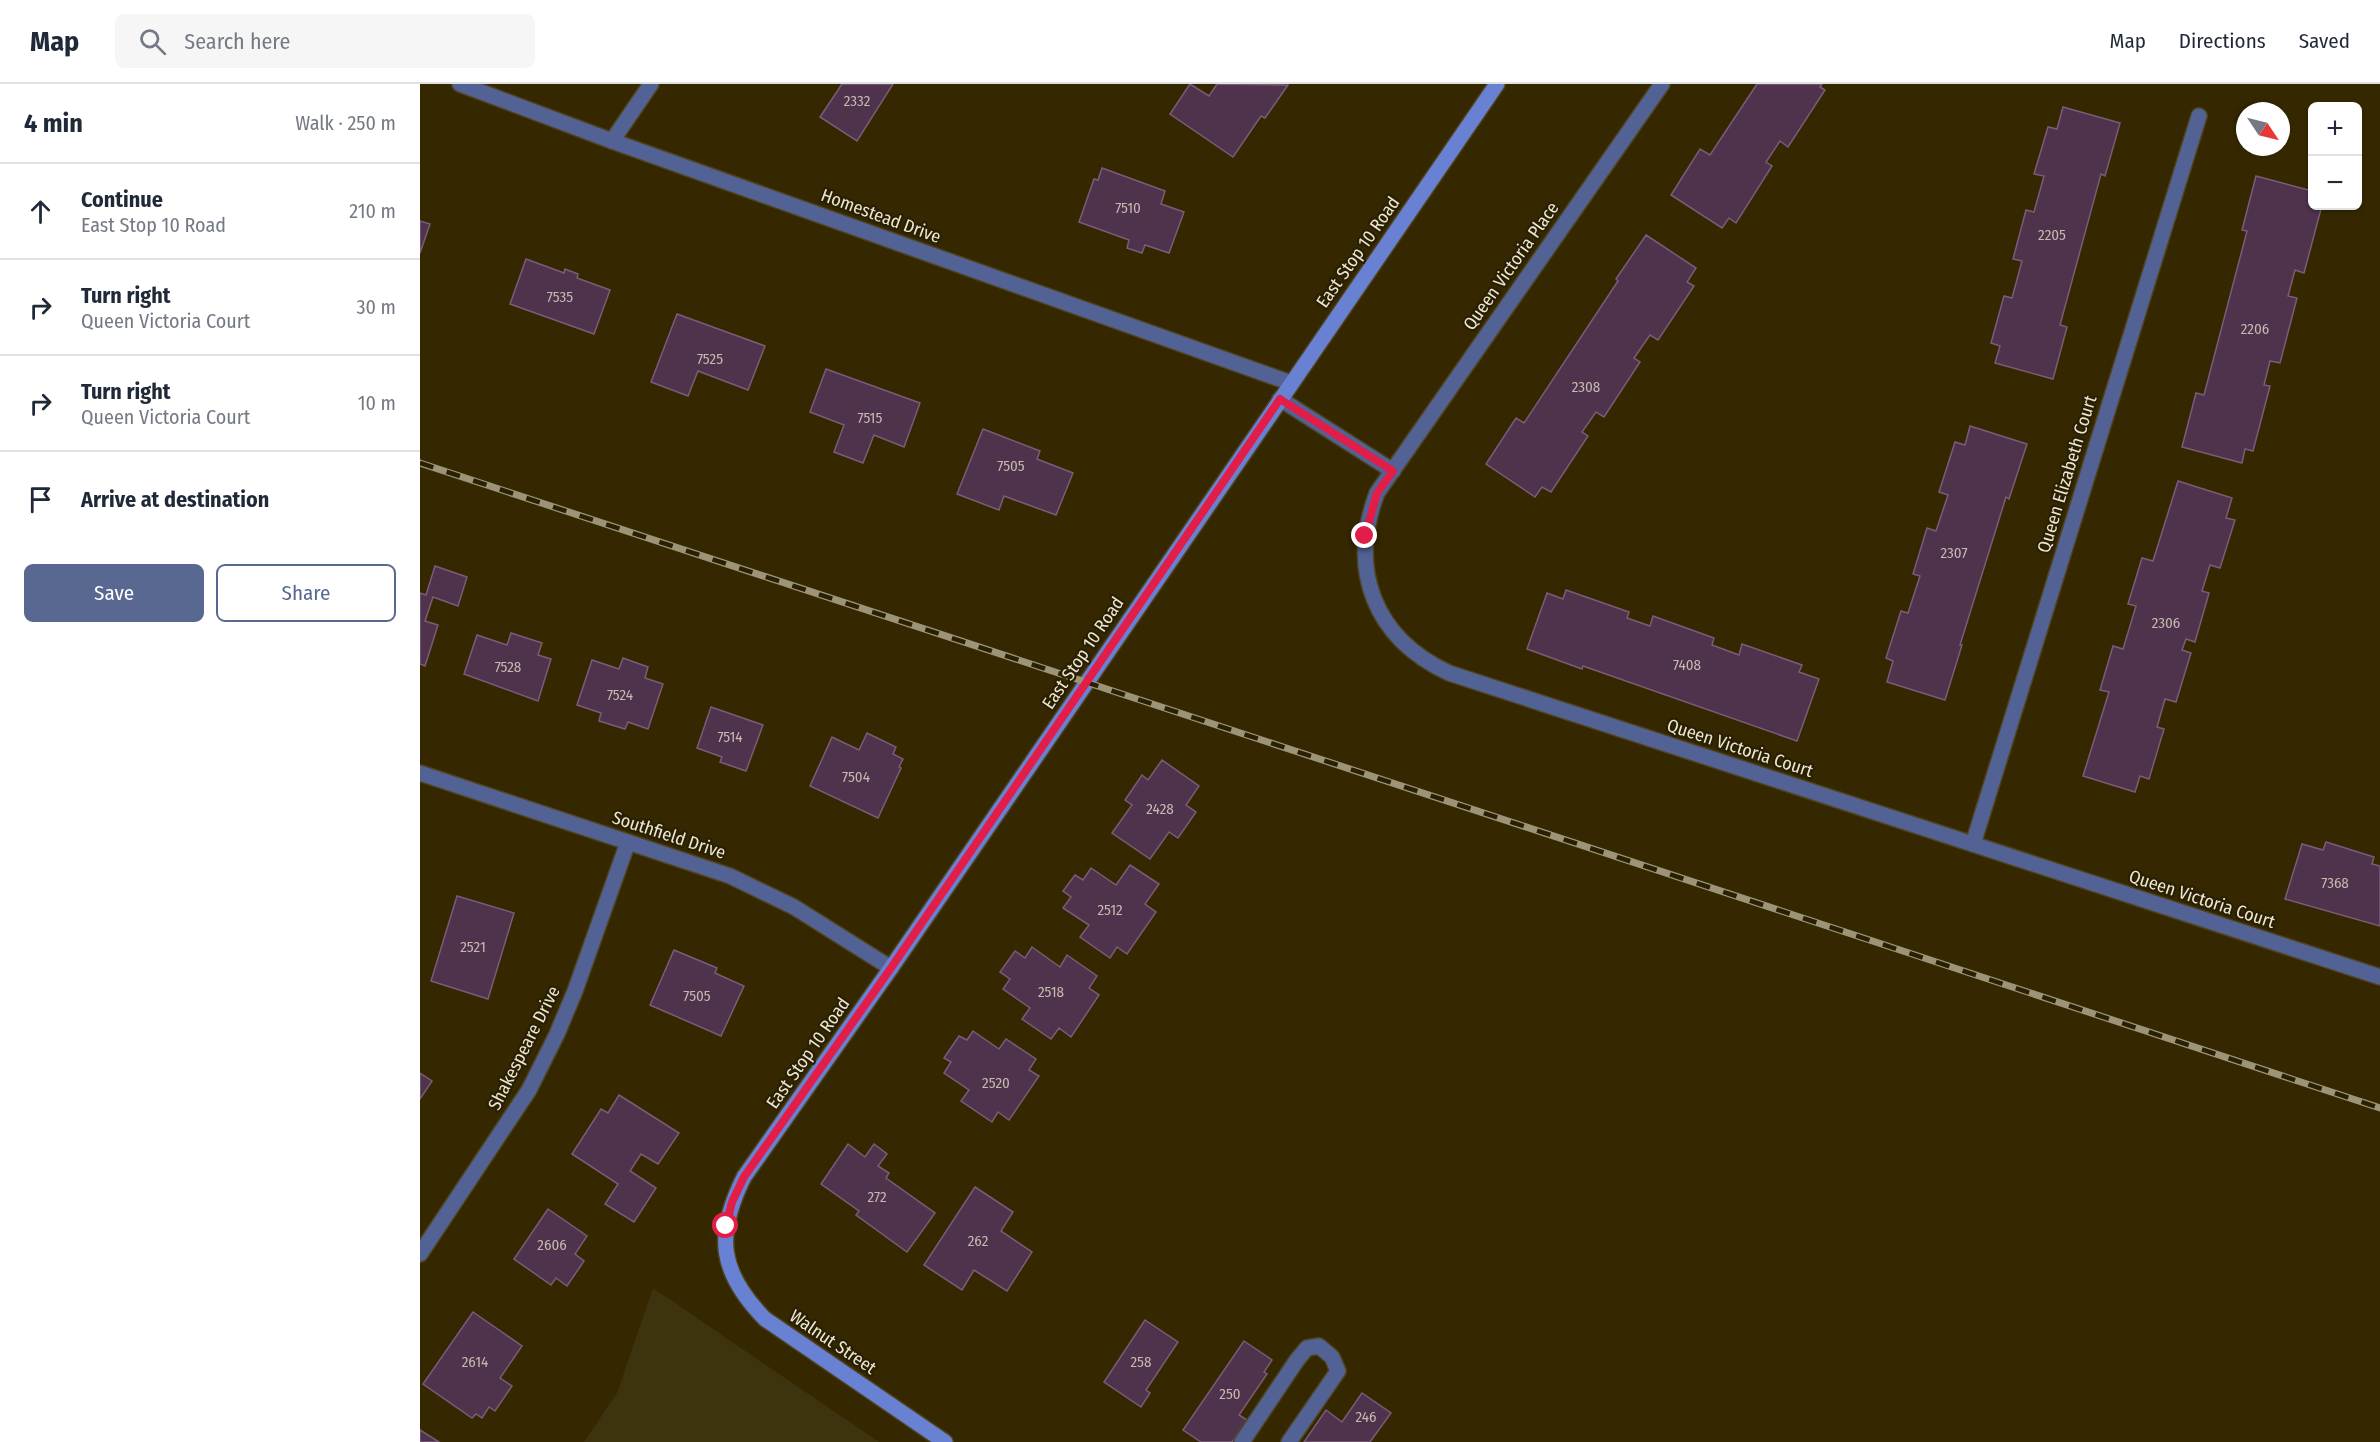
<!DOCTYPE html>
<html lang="en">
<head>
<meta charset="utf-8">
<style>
  :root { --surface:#fff; --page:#f6f6f7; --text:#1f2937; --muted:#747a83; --line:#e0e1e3; --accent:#586890 }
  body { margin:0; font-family:"Fira Sans Condensed",sans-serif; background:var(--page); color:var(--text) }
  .controls { position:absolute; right:18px; top:18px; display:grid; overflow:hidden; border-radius:9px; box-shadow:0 2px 4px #0004 }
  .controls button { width:54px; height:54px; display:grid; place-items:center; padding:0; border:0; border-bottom:2px solid var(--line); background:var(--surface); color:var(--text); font:30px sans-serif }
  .compass { position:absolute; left:1816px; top:18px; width:54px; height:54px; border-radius:50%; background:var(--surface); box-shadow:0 2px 4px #0004; rotate:125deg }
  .stop { position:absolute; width:18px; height:18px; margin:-14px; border:4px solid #e11d48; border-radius:50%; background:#fff }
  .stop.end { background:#e11d48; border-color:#fff; box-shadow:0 2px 6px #0008 }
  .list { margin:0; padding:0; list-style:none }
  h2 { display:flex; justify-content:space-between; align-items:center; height:78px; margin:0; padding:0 24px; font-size:26px }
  h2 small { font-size:20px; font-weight:400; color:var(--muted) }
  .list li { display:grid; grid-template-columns:39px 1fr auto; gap:18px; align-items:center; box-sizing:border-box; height:96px; padding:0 24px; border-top:2px solid var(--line) }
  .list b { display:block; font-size:22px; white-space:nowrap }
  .list p { margin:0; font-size:20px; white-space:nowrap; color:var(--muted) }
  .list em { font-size:20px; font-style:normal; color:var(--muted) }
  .actions { display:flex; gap:12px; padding:18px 24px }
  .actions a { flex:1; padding:14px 0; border:2px solid var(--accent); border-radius:9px; text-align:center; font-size:21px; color:var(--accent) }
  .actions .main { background:var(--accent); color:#fff }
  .icon { flex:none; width:33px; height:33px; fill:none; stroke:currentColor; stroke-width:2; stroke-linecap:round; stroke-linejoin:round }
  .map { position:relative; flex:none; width:1960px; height:1358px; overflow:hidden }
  header { display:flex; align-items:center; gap:36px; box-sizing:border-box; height:84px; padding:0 30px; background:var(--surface); border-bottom:2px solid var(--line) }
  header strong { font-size:28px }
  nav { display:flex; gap:33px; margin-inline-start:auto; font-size:21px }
  .search { width:420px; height:54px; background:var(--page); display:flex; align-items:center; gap:15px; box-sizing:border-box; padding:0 21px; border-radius:9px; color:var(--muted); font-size:22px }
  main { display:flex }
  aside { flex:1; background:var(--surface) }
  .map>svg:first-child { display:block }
  .built { fill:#3e330f }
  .building { fill:#4f324c; stroke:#7b5c78; stroke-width:1.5 }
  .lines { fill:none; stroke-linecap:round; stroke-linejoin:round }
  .lane-casing { stroke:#4f431e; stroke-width:18 }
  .street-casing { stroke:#4f431e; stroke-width:18 }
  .secondary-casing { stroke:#4f431e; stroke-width:18 }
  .lane { stroke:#536295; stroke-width:15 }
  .street { stroke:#536295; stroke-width:15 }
  .secondary { stroke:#6981d2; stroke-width:15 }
  .rail-casing { stroke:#9d9477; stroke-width:7 }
  .rail { stroke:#291f03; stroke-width:4.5; stroke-dasharray:14; stroke-linecap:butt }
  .route { stroke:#e11d48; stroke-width:8 }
  .labels { text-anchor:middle; stroke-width:4.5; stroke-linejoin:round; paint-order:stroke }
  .number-label { font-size:15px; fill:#c6b9b0 }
  .street-label { font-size:18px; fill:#ede6d1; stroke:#291f03 }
</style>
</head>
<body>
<header>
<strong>Map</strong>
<div class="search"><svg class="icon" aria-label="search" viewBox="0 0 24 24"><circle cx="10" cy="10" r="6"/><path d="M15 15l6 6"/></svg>Search here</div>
<nav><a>Map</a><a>Directions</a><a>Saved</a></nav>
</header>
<main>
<aside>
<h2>4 min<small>Walk · 250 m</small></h2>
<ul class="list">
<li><svg class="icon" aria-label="ahead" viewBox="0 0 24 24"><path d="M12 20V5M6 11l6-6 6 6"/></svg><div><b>Continue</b><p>East Stop 10 Road</p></div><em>210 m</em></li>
<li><svg class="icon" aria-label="right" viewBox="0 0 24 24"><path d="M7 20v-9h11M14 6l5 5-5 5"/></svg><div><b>Turn right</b><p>Queen Victoria Court</p></div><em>30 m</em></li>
<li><svg class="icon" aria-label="right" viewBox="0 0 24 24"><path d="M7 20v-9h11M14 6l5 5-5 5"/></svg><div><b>Turn right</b><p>Queen Victoria Court</p></div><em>10 m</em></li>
<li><svg class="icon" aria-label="arrive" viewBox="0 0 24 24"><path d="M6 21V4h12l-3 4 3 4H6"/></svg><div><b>Arrive at destination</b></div></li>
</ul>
<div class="actions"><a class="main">Save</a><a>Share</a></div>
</aside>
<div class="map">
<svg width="1960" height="1358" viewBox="0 0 1960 1358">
  <rect width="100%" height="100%" fill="#352801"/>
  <polygon class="built" points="233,1204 459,1358 164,1358 197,1309"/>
  <g class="building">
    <polygon points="422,0 473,0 437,57 400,33"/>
    <polygon points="770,0 789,12 797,0 868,1 845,34 841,32 813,73 750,30"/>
    <polygon points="1337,0 1402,0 1400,3 1405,6 1368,63 1360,57 1346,78 1352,82 1316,139 1309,134 1302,144 1251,111 1280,65 1290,71"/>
    <polygon points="1643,23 1700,39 1685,92 1681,90 1640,241 1647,243 1633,295 1575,279 1580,262 1571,259 1584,212 1592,214 1602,177 1593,175 1606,126 1614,128 1624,92 1614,90 1628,43 1637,45"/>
    <polygon points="682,84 745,107 741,120 764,128 749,169 725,161 722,169 707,164 709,156 659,138 674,95 678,96"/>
    <polygon points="1836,92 1892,107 1890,122 1901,125 1884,189 1875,186 1868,212 1877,214 1860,279 1850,277 1844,301 1850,302 1833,367 1825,365 1822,379 1762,363 1776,309 1784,311 1827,147 1822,146"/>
    <polygon points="0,137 10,140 0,169"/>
    <polygon points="1226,151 1276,184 1267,198 1274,202 1238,256 1230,251 1214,274 1220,278 1184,333 1176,328 1162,348 1168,352 1131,408 1122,403 1115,413 1066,380 1096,334 1104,339 1198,197 1196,195"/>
    <polygon points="106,175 144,189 145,185 158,190 157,194 190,206 174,250 90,220"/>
    <polygon points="257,230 345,262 328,306 278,287 268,312 231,298"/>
    <polygon points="406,285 500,319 484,363 454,351 443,379 414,368 424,341 390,328"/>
    <polygon points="1550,342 1607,360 1589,415 1586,413 1540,561 1542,561 1525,616 1467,598 1473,577 1466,574 1481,527 1488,529 1500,492 1493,490 1507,444 1516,447 1528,411 1519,408 1535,358 1545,361"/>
    <polygon points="563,345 620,367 617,375 653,389 636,431 584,412 579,426 537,410"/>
    <polygon points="1758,397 1812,414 1806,434 1815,436 1800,484 1790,481 1782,507 1789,509 1775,558 1766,555 1762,566 1771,569 1756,618 1745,615 1737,643 1744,645 1729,695 1720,692 1715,708 1663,692 1689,608 1680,606 1693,562 1703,565 1716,522 1708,520 1722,474 1733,477"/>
    <polygon points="15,482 47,493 38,522 13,513 5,537 18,541 5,582 0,580 0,509 6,511"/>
    <polygon points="1146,506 1209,528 1207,534 1230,542 1233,532 1294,554 1292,561 1319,571 1322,560 1382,581 1379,588 1399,595 1377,657 1163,582 1162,585 1107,565 1127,509 1143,515"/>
    <polygon points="91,549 122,559 118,571 131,575 118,617 44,590 57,551 87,561"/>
    <polygon points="203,574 228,583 225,594 243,600 228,645 208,638 205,645 179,637 181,629 157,621 172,576 199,585"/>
    <polygon points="291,623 343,641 326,687 300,678 302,673 277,664"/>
    <polygon points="447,649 476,663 473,670 483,675 479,683 481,684 458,734 390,702 412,653 439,666"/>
    <polygon points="742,676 779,702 766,721 776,728 758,754 749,748 730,775 692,749 712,721 705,716 722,691 728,696"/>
    <polygon points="1906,758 1954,773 1952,780 1960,782 1960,842 1865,815 1882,760 1903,766"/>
    <polygon points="710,781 739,800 725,820 736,828 707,870 697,863 690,874 660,853 669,841 643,824 651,813 643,807 655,791 663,796 671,784 696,801"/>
    <polygon points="37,812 94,829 68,915 11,897"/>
    <polygon points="612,863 640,883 647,871 677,892 669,904 679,911 651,953 639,944 631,955 602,935 610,924 583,905 590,895 580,888 595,867 605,874"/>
    <polygon points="254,866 297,884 295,889 324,902 301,952 230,921"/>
    <polygon points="553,947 579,965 586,955 616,975 609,986 619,992 589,1036 578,1028 572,1038 541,1017 549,1006 524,989 531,978 524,974 539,952 547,956"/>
    <polygon points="0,989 12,997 0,1015"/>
    <polygon points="199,1011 259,1049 238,1080 221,1070 210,1087 236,1104 214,1138 185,1120 198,1100 152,1070 181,1025 188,1029"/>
    <polygon points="428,1060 445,1073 454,1060 467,1070 458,1082 469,1089 466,1094 515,1129 487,1168 436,1131 439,1127 401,1100"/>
    <polygon points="555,1103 593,1128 581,1147 612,1168 587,1207 554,1186 542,1206 504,1181"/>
    <polygon points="128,1125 167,1152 155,1170 164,1177 147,1202 136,1194 131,1201 94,1175"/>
    <polygon points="53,1228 102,1262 80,1294 92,1302 75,1327 69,1323 62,1334 56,1330 52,1334 3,1300"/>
    <polygon points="725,1236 758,1258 726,1306 730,1309 721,1323 684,1298"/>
    <polygon points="824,1257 852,1276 844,1288 847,1290 819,1331 827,1336 812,1358 781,1358 763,1346"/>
    <polygon points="942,1309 971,1329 950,1358 884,1358 906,1326 922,1338"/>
    <polygon points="0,1346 19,1358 0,1358"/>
  </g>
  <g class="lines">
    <g class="lane-casing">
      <polyline id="lane" points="822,1358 877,1276 887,1264 899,1262 912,1273 918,1287 869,1358"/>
    </g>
    <g class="street-casing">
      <g id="street">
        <polyline points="40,0 192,57 871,299"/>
        <path d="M1242,0l-285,409c-29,77 -3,145 72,180l931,304"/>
        <polyline points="192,57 231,0"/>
        <polyline points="860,315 973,387"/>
        <polyline points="0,689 310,792 374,823 471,884"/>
        <polyline points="1553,760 1779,32"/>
        <polyline points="0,1170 109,1006 137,950 155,907 208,758"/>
      </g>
    </g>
    <g class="secondary-casing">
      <path id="secondary" d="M525,1358l-180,-123c-46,-47 -50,-84 -21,-142l147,-209 606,-884"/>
    </g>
    <use href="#lane" class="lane"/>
    <use href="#street" class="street"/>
    <use href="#secondary" class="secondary"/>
    <g class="rail-casing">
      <polyline id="rail" points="0,379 1960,1024"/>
    </g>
    <use href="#rail" class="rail"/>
  </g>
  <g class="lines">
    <polyline class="route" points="306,1142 312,1118 324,1093 471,884 860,315 973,387 957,409 945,452"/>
  </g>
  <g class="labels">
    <g class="number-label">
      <text x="437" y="22">2332</text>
      <text x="708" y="129">7510</text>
      <text x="1632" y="156">2205</text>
      <text x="140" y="218">7535</text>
      <text x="1835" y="250">2206</text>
      <text x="290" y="280">7525</text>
      <text x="1166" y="308">2308</text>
      <text x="450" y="339">7515</text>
      <text x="591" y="387">7505</text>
      <text x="1534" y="474">2307</text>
      <text x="1746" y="544">2306</text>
      <text x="1267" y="586">7408</text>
      <text x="88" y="588">7528</text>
      <text x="200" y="616">7524</text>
      <text x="310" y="658">7514</text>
      <text x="436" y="698">7504</text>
      <text x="740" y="730">2428</text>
      <text x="1915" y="804">7368</text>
      <text x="690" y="831">2512</text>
      <text x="53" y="868">2521</text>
      <text x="631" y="913">2518</text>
      <text x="277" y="917">7505</text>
      <text x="576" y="1004">2520</text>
      <text x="457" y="1118">272</text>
      <text x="558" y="1162">262</text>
      <text x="132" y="1166">2606</text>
      <text x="55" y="1283">2614</text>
      <text x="721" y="1283">258</text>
      <text x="810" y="1315">250</text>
      <text x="946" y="1338">246</text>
    </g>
    <g class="street-label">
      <text transform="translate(461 132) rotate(20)" y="6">Homestead Drive</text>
      <text transform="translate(938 168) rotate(-55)" y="6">East Stop 10 Road</text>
      <text transform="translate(1091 182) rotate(-55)" y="6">Queen Victoria Place</text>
      <text transform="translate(1647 390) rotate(-73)" y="6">Queen Elizabeth Court</text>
      <text transform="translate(663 569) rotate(-56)" y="6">East Stop 10 Road</text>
      <text transform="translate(1320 664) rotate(18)" y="6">Queen Victoria Court</text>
      <text transform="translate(249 751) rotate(18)" y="6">Southfield Drive</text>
      <text transform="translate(1782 815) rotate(18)" y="6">Queen Victoria Court</text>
      <text transform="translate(104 964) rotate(-63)" y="6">Shakespeare Drive</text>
      <text transform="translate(388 969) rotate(-55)" y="6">East Stop 10 Road</text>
      <text transform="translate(413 1258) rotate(34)" y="6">Walnut Street</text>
    </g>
  </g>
</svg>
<div class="controls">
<button>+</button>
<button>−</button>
</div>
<svg class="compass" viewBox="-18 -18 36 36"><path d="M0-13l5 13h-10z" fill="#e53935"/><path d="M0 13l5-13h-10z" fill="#747a83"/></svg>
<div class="stop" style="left:306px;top:1142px"></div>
<div class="stop end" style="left:945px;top:452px"></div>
</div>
</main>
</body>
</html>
